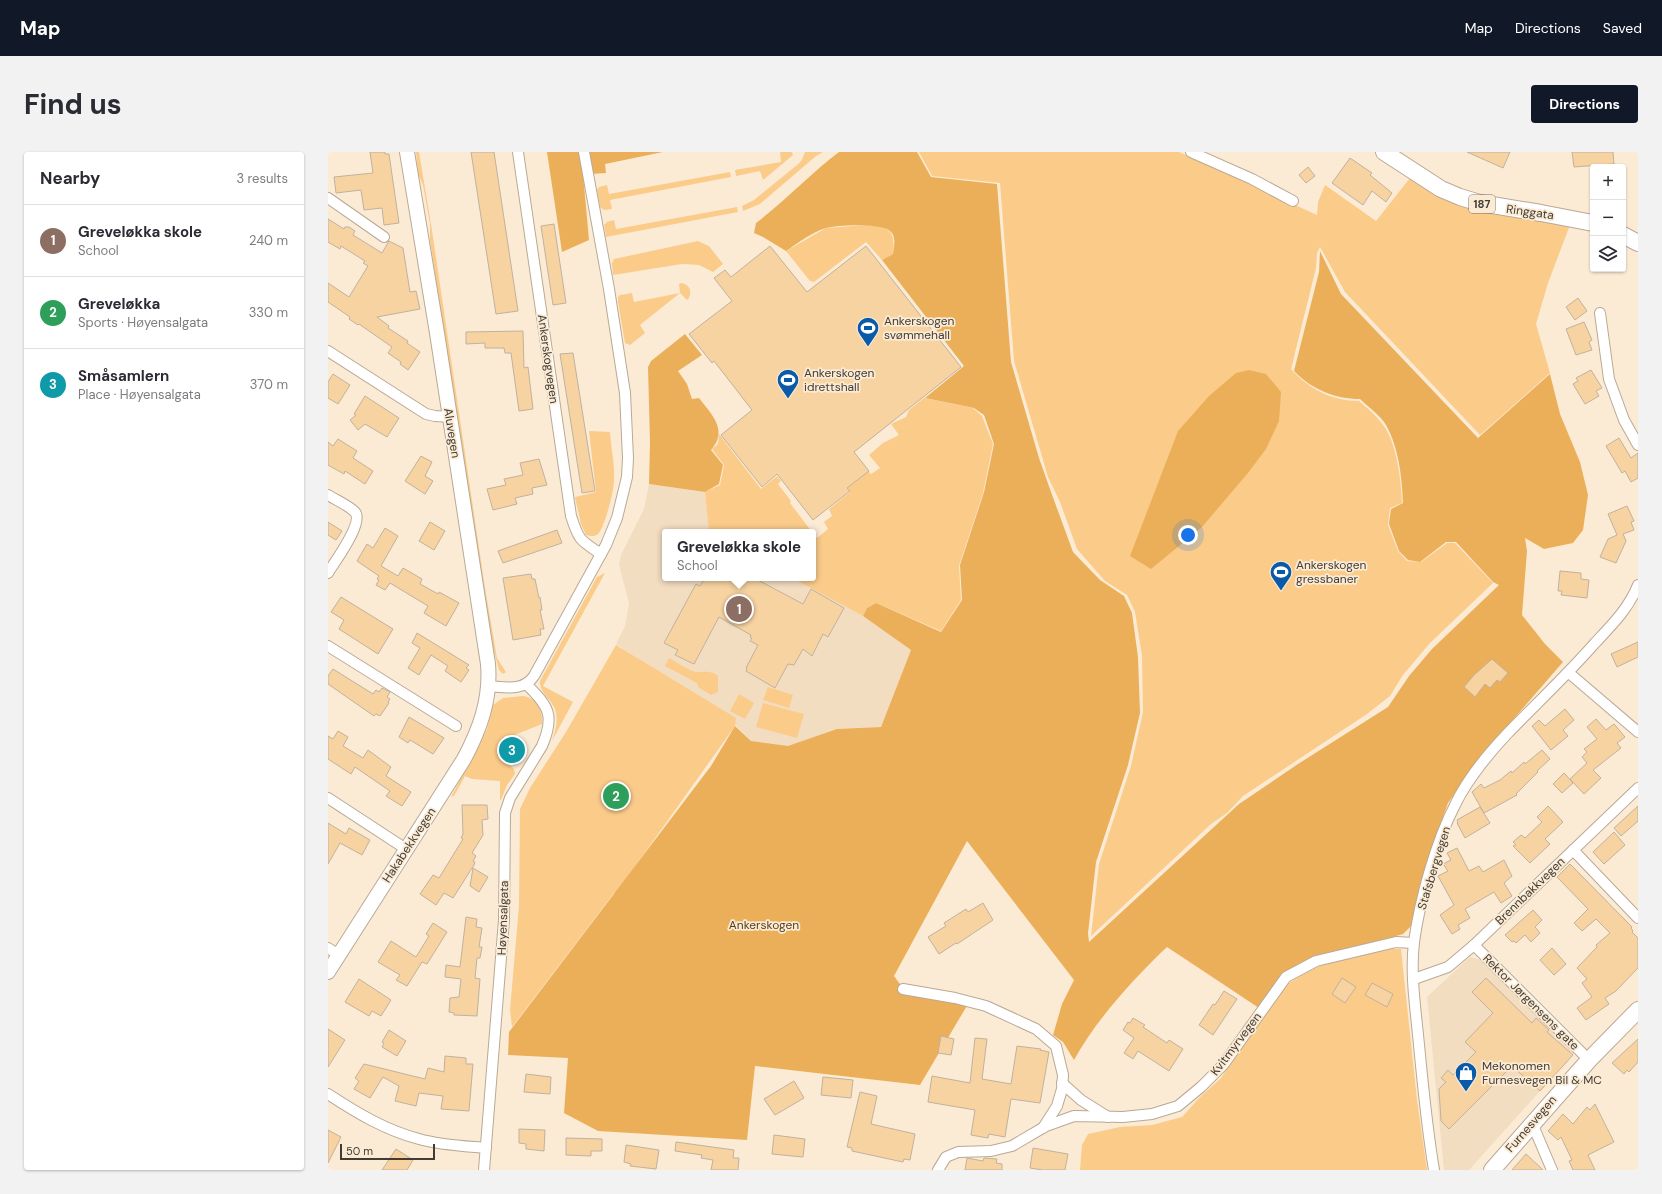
<!DOCTYPE html>
<html lang="en">
<head>
<meta charset="utf-8">
<style>
  :root { --surface:#fff; --page:#f2f2f3; --text:#2b2b33; --muted:#7c7c81; --line:#e1e1e2; --accent:#111827 }
  body { margin:0; font-family:"DM Sans",sans-serif; background:var(--page); color:var(--text) }
  .controls { position:absolute; right:12px; top:12px; display:grid; overflow:hidden; border-radius:4px; box-shadow:0 1px 3px #0004 }
  .controls button { width:36px; height:36px; display:grid; place-items:center; padding:0; border:0; border-bottom:1px solid var(--line); background:var(--surface); color:var(--text); font:20px sans-serif }
  .scale { position:absolute; left:12px; bottom:10px; width:95px; box-sizing:border-box; padding-left:4px; border:2px solid #423c33; border-top:0; font-size:11px; line-height:14px; white-space:nowrap; color:#423c33; -webkit-text-stroke:3px #fbebd5; paint-order:stroke }
  .you { position:absolute; left:860px; top:383px; width:14px; height:14px; margin:-10px; border:3px solid #fff; border-radius:50%; background:#1a73e8; box-shadow:0 0 0 6px #1a73e833 }
  .badge { display:grid; place-items:center; width:26px; height:26px; border-radius:50%; background:var(--accent); color:#fff; font-size:13px; font-weight:700 }
  .pin { position:absolute; translate:-50% -50%; border:2px solid #fff; box-shadow:0 1px 4px #0006 }
  .popup { position:absolute; left:334px; top:377px; width:154px; height:52px; box-sizing:border-box; display:grid; place-content:center; border-radius:4px; background:var(--surface); filter:drop-shadow(0 1px 3px #0005); font-size:13px; white-space:nowrap; color:var(--muted) }
  .popup b { font-size:15px; color:var(--text) }
  .popup::after { content:''; position:absolute; left:50%; top:100%; margin-left:-8px; border:8px solid transparent; border-top-color:var(--surface) }
  .list { margin:0; padding:0; list-style:none }
  h2 { display:flex; justify-content:space-between; align-items:center; height:52px; margin:0; padding:0 16px; font-size:17px }
  h2 small { font-size:13px; font-weight:400; color:var(--muted) }
  .list li { display:grid; grid-template-columns:26px 1fr auto; gap:12px; align-items:center; box-sizing:border-box; height:72px; padding:0 16px; border-top:1px solid var(--line) }
  .list b { display:block; font-size:15px; white-space:nowrap }
  .list p { margin:0; font-size:13px; white-space:nowrap; color:var(--muted) }
  .list em { font-size:13px; font-style:normal; color:var(--muted) }
  .icon { flex:none; width:22px; height:22px; fill:none; stroke:currentColor; stroke-width:2; stroke-linecap:round; stroke-linejoin:round }
  .map { position:relative; flex:none; width:1310px; height:1018px; overflow:hidden; border-radius:4px }
  header { display:flex; align-items:center; gap:24px; box-sizing:border-box; height:56px; padding:0 20px; background:var(--accent); color:#fff }
  header strong { font-size:19px }
  nav { display:flex; gap:22px; margin-inline-start:auto; font-size:14px }
  .intro { display:flex; align-items:center; justify-content:space-between; box-sizing:border-box; height:96px; padding:0 24px }
  h1 { margin:0; font-size:28px }
  .button { padding:10px 18px; border-radius:4px; background:var(--accent); color:#fff; font-size:14px; font-weight:700 }
  main { display:flex; gap:24px; padding:0 24px }
  aside { flex:1; background:var(--surface); border-radius:4px; box-shadow:0 1px 3px #0004 }
  .map>svg:first-child { display:block }
  .built { fill:#f2ddc1 }
  .green { fill:#fbcb8a }
  .forest { fill:#ebaf59 }
  .building { fill:#f7d3a2; stroke:#c1b19d }
  .lines { fill:none; stroke-linecap:round; stroke-linejoin:round }
  .street-casing { stroke:#b9a995; stroke-width:12 }
  .secondary-casing { stroke:#b9a995; stroke-width:16 }
  .primary-casing { stroke:#b9a995; stroke-width:18 }
  .street { stroke:#fff; stroke-width:10 }
  .secondary { stroke:#fff; stroke-width:14 }
  .primary { stroke:#fff; stroke-width:16 }
  .labels { text-anchor:middle; stroke-width:3.5; stroke-linejoin:round; paint-order:stroke }
  .shield { fill:#fbebd5; stroke:#7a7064; stroke-width:1 }
  .shield-label { font-size:11px; font-weight:bold; fill:#423c33 }
  .street-label { font-size:12px; fill:#423c33; stroke:#fbebd5 }
  .poi-label { font-size:12px; fill:#423c33; stroke:#fbebd5; text-anchor:start }
  .park-label { font-size:12px; fill:#553d18; stroke:#fbebd5 }
</style>
</head>
<body>
<header>
<strong>Map</strong>
<nav><a>Map</a><a>Directions</a><a>Saved</a></nav>
</header>
<div class="intro"><h1>Find us</h1><a class="button">Directions</a></div>
<main>
<aside>
<h2>Nearby<small>3 results</small></h2>
<ul class="list">
<li><span class="badge" style="background:#8d6e63">1</span><div><b>Greveløkka skole</b><p>School</p></div><em>240 m</em></li>
<li><span class="badge" style="background:#2e9e5b">2</span><div><b>Greveløkka</b><p>Sports · Høyensalgata</p></div><em>330 m</em></li>
<li><span class="badge" style="background:#0f9aa8">3</span><div><b>Småsamlern</b><p>Place · Høyensalgata</p></div><em>370 m</em></li>
</ul>
</aside>
<div class="map">
<svg width="1310" height="1018" viewBox="0 0 1310 1018">
  <rect width="100%" height="100%" fill="#fbebd5"/>
  <g class="built">
    <polygon points="321,332 377,340 381,380 337,380 337,426 464,426 535,464 583,498 553,575 509,577 460,595 423,589 404,569 288,492 297,474 301,451 291,413 293,403 316,357"/>
    <polygon points="1142,805 1153,808 1247,900 1141,1018 1116,1018 1099,845"/>
  </g>
  <g class="green">
    <polygon points="88,0 91,0 103,72 157,436 169,506 178,520 175,522 171,518 164,492 133,300 102,88 102,72 95,33 90,22"/>
    <polygon points="452,0 464,0 465,3 435,28 432,19 408,24 407,18 453,10"/>
    <polygon points="477,0 495,0 488,4 432,52 415,59 414,54 426,48 469,13 474,8"/>
    <path d="M591,0h260l138,63 1,-13 7,-17 51,36 34,-43 160,47 -22,58 -12,41 14,49 -70,62 -135,-143 -25,-45 -3,6 -1,15 -25,101c18,20 41,32 68,32 8,7 18,15 24,24 14,18 18,55 19,78l-12,5 -2,17 10,26 9,10 14,1 26,-19h8l38,40 -63,60 -27,32 -13,21 -23,18 -124,82 -16,17 -16,11 -120,112 8,-72 32,-98 12,-54 -1,-56 -7,-44 -8,-17 -22,-14 -28,-32 -17,-47 -12,-25 -34,-116 -14,-178 -68,-7z"/>
    <polygon points="402,20 403,25 282,48 284,57 276,58 272,55 269,38 271,35 279,33 281,42"/>
    <polygon points="409,55 410,60 278,85 276,73 279,70 286,68 288,77"/>
    <path d="M539,73c22,2 29,5 26,29l-11,6 -16,-18 -52,40 -4,-1 -24,-30 40,-23z"/>
    <polygon points="370,89 381,94 395,112 385,120 371,113 354,112 285,123 284,111 286,107"/>
    <path d="M354,131c8,2 10,8 7,15l-2,2 -7,-7 -40,32 5,8 -15,12 -5,-2 -7,-41v-5l2,-2 12,-2 2,9 46,-9 -1,-9z"/>
    <polygon points="596,246 645,256 654,264 665,292 655,341 631,414 633,448 613,479 548,451 539,456 535,464 464,426 485,426 485,381 489,386 500,377 496,370 504,364 501,357 522,340 519,336 540,319 543,322 552,316 541,303 555,291 571,283 563,272 578,265 581,258"/>
    <path d="M261,279l21,1c1,16 5,33 4,49 0,10 -10,48 -16,53 -4,3 -8,2 -12,1l-5,-11 -6,-27 21,-5z"/>
    <polygon points="391,282 433,337 449,324 453,329 450,332 463,349 462,351 484,380 381,380 377,340 392,333 396,313 384,297 390,292"/>
    <path d="M277,421l-62,113 30,16 -21,39c3,-10 7,-20 3,-32 -4,-10 -16,-17 -15,-28l57,-104z"/>
    <polygon points="288,493 408,566 407,574 288,741 286,741 184,875 182,858 191,754 192,657 202,636 238,580"/>
    <path d="M341,506c6,3 22,14 28,14 9,0 13,-2 21,4v16l-7,3 -13,-8 -1,-4 -32,-17z"/>
    <polygon points="440,535 465,543 461,556 435,548"/>
    <polygon points="411,542 426,551 417,567 402,559"/>
    <path d="M195,544c15,2 20,14 19,28l-30,12 -5,26 7,7 1,5 -8,11 -6,15h-1v-19l-28,-2 -7,-3 -11,20 -3,1 36,-68 6,-24 10,-7z"/>
    <polygon points="435,551 476,562 469,586 428,575"/>
    <polygon points="1055,797 1073,797 1089,948 1099,1018 752,1018 754,993 760,982 792,975 824,973 854,965 871,946 893,926 930,870 956,835 967,827 987,816 1006,809"/>
  </g>
  <g class="forest">
    <polygon points="219,0 253,0 261,88 234,100"/>
    <polygon points="260,0 335,0 277,12 278,21 263,22"/>
    <path d="M511,0h78l14,25 66,7 14,178 28,96 12,34 22,60 27,28 24,16 8,17 6,44 2,56 -12,52 -32,97 -8,71 1,9 150,-138 59,-40 90,-57 21,-31 23,-27 67,-64 -6,-3 -37,-40h-10l-26,20 -12,-2 -9,-9 -10,-27 2,-15 12,-6c-1,-25 -4,-55 -17,-78 -6,-10 -18,-18 -26,-26 -25,0 -49,-10 -66,-28l25,-99 1,-21 21,43 137,144 72,-64 10,40 20,48 8,33 -5,35 -10,13 -29,6 -19,-11 2,13 -5,64 23,29 18,18 -77,89 -38,52 -15,41 -18,78 -12,12 -98,28 -46,46 -92,-61c-32,30 -72,74 -93,113l-11,-18 -10,-7 9,-31 12,-24 -107,-139 -73,135 14,19 60,9 -48,81 -165,-19 -8,74 -149,-9 -34,-18 4,-55 -60,-3 1,-23 202,-266 24,-40 16,15 37,5 49,-17 44,-2 30,-77 -48,-34 4,-8 9,-5 65,29 21,-32 -2,-35 24,-73 10,-48 -10,-29 -10,-7 -49,-10 39,-32 -82,-106 11,-6c1,-7 3,-15 -1,-21 -7,-11 -54,-8 -66,-5 -14,4 -28,15 -40,23l-23,-14 -9,-4 2,-10c29,-22 54,-49 83,-71z"/>
    <path d="M357,182l17,21 -24,16 9,13 5,15 7,-1c12,16 30,32 12,52l12,15 -4,19 -14,8 -56,-8 1,-42 -2,-75 3,-6z"/>
    <polygon points="921,218 938,222 953,240 951,269 938,297 920,321 874,375 823,417 802,404 850,279 881,244 908,221"/>
  </g>
  <g class="building">
    <polygon points="42,0 57,0 57,2 61,2 71,71 56,73 54,56 36,58 33,38 8,41 6,25 45,21"/>
    <polygon points="143,0 166,0 190,159 168,162"/>
    <polygon points="1139,0 1182,0 1175,16"/>
    <polygon points="1244,0 1285,0 1286,12 1246,15"/>
    <polygon points="1022,6 1044,21 1042,23 1064,41 1058,50 1044,39 1035,53 1004,31"/>
    <polygon points="980,15 987,24 978,31 971,23"/>
    <polygon points="0,67 16,77 17,75 21,75 27,79 25,83 54,101 61,89 75,96 82,140 88,139 92,157 49,165 61,174 60,176 80,189 79,191 92,200 80,218 72,212 73,210 60,201 64,195 31,172 30,173 21,167 22,165 0,150 0,131 21,145 40,114 35,111 37,109 13,94 12,97 0,90"/>
    <polygon points="226,72 238,151 225,153 213,74"/>
    <polygon points="442,94 479,140 538,94 633,215 526,300 541,319 519,336 522,339 485,368 449,322 434,335 393,283 424,258 386,209 384,211 361,182 404,149 386,126 397,118 403,125"/>
    <polygon points="1250,146 1259,159 1247,168 1238,155"/>
    <polygon points="1256,170 1264,188 1261,190 1264,198 1248,203 1238,177"/>
    <polygon points="195,179 196,216 200,215 205,257 191,259 183,201 177,201 176,196 157,196 157,191 138,192 138,180"/>
    <polygon points="245,201 267,339 254,341 232,202"/>
    <polygon points="1263,218 1274,236 1268,239 1271,244 1257,252 1245,232 1250,229 1248,226"/>
    <polygon points="5,222 22,233 10,252 0,246 0,230"/>
    <polygon points="37,244 71,266 59,285 37,272 30,278 22,268 28,263 26,262"/>
    <polygon points="1291,286 1303,306 1310,301 1310,326 1303,330 1297,319 1294,321 1278,294"/>
    <polygon points="10,287 29,299 25,306 45,319 37,332 17,319 16,322 0,313 0,290 5,294"/>
    <polygon points="93,304 104,310 97,324 105,329 97,342 77,329"/>
    <polygon points="211,307 219,333 204,336 205,342 187,346 189,352 165,358 159,337 178,333 176,327 195,323 192,311"/>
    <polygon points="1299,354 1306,369 1303,370 1306,378 1295,382 1298,389 1288,411 1272,405 1280,387 1289,383 1280,362"/>
    <polygon points="0,370 14,379 8,388 0,383"/>
    <polygon points="102,370 117,379 106,398 91,389"/>
    <polygon points="57,376 70,384 53,414 70,424 75,416 94,427 92,432 110,442 111,440 131,451 118,474 96,461 100,454 62,431 57,438 48,433 51,428 49,427 51,424 29,409 39,392 45,396"/>
    <polygon points="229,378 234,391 175,411 170,399"/>
    <polygon points="1232,419 1253,421 1253,427 1261,428 1259,446 1233,443 1234,439 1230,439"/>
    <polygon points="203,422 204,427 207,427 211,446 212,445 214,458 212,458 216,477 212,477 213,483 185,488 175,426"/>
    <polygon points="377,426 426,426 475,452 483,437 516,456 500,485 495,482 484,504 475,497 466,513 460,512 447,536 418,519 419,516 418,516 430,493 422,489 424,486 422,485 423,483 391,465 366,512 347,503 350,498 336,491 368,432 372,434"/>
    <polygon points="13,445 65,477 50,502 11,477 16,468 3,460"/>
    <polygon points="89,481 141,513 138,516 141,518 133,530 117,519 120,514 103,503 91,523 80,516 92,496 84,491"/>
    <polygon points="1310,490 1310,505 1289,515 1283,502"/>
    <polygon points="1164,507 1180,521 1172,530 1169,528 1162,536 1157,532 1147,545 1136,535 1146,523"/>
    <polygon points="5,517 45,542 48,538 51,540 54,536 62,540 59,545 62,547 60,550 61,551 52,564 48,562 46,564 0,532 0,524"/>
    <polygon points="1237,557 1246,568 1235,578 1240,584 1223,598 1204,574 1211,568 1217,574"/>
    <polygon points="81,565 116,586 105,602 82,588 80,591 71,585"/>
    <polygon points="1268,567 1278,578 1286,572 1297,585 1289,591 1293,596 1265,618 1273,626 1256,642 1242,627 1259,611 1254,605 1259,600 1256,597 1269,587 1259,575"/>
    <polygon points="10,579 20,585 15,594 35,606 40,598 63,615 58,624 83,640 74,654 58,644 62,639 27,615 23,622 0,607 0,584 5,587"/>
    <polygon points="1214,598 1222,607 1209,619 1210,620 1188,642 1189,643 1156,661 1144,640 1153,632 1156,636 1172,628 1183,619 1184,621 1196,610 1197,612"/>
    <polygon points="1236,621 1245,631 1234,641 1225,632"/>
    <polygon points="134,653 159,653 160,667 154,668 155,683 144,701 148,704 145,709 147,710 146,713 125,746 116,741 108,753 92,742 105,723 111,726 135,687 133,686 135,682"/>
    <polygon points="1220,654 1235,670 1217,687 1222,692 1202,711 1185,694 1188,693 1185,690 1193,683 1197,686 1214,670 1209,665"/>
    <polygon points="1310,654 1310,669 1293,684 1286,676"/>
    <polygon points="1152,655 1162,671 1137,686 1129,671 1130,670 1129,668"/>
    <polygon points="0,671 18,682 21,676 42,688 34,703 12,691 0,712"/>
    <polygon points="1286,680 1297,693 1276,712 1265,700"/>
    <polygon points="1129,696 1141,719 1151,714 1155,720 1176,708 1184,724 1176,731 1184,744 1173,751 1166,740 1137,757 1142,766 1130,773 1132,777 1124,782 1112,763 1126,753 1110,724 1120,719 1115,712 1123,708 1119,701"/>
    <polygon points="1242,712 1304,775 1303,776 1305,779 1304,780 1310,786 1310,816 1288,839 1277,846 1281,852 1258,868 1249,856 1264,845 1254,831 1259,827 1249,816 1269,795 1268,793 1282,781 1268,767 1254,779 1246,771 1260,757 1229,725"/>
    <polygon points="145,716 160,725 151,740 142,734"/>
    <polygon points="655,751 665,768 629,792 628,791 611,802 600,785 618,774 616,771 638,757 640,760"/>
    <polygon points="1205,758 1214,768 1207,775 1212,781 1203,790 1197,783 1188,791 1186,789 1184,790 1177,783"/>
    <polygon points="138,765 149,767 148,775 154,776 151,795 154,795 152,806 149,806 147,826 152,827 149,864 126,863 126,861 121,860 122,846 131,845 133,827 117,825 118,813 132,815"/>
    <polygon points="105,771 119,780 99,812 94,810 79,834 68,828 72,823 50,810 63,789 88,805 101,784 98,782"/>
    <polygon points="1224,796 1238,812 1226,823 1212,808"/>
    <polygon points="1014,826 1028,835 1017,851 1004,842"/>
    <polygon points="1158,826 1204,871 1208,866 1221,878 1219,880 1245,903 1212,939 1184,914 1121,977 1113,969 1111,937 1118,930 1113,926 1120,918 1125,923 1148,900 1137,890 1165,861 1144,840"/>
    <polygon points="31,827 63,848 53,864 44,859 41,864 17,850"/>
    <polygon points="1044,831 1065,842 1059,855 1037,843"/>
    <polygon points="896,839 909,847 885,883 871,873 885,852 887,853"/>
    <polygon points="805,866 817,873 815,875 839,891 841,888 855,897 841,919 810,899 805,907 796,901 806,886 795,878 800,870 802,871"/>
    <polygon points="0,877 17,888 0,915"/>
    <polygon points="61,878 78,889 69,904 54,895 56,891 54,890"/>
    <polygon points="613,884 626,887 623,903 610,901"/>
    <polygon points="647,886 659,887 654,927 683,932 689,894 713,897 712,898 721,900 712,951 683,947 677,985 661,982 660,986 643,983 647,958 600,950 604,924 642,931"/>
    <polygon points="1310,887 1310,910 1301,920 1299,918 1296,922 1284,911"/>
    <polygon points="117,904 138,906 138,912 145,912 141,959 113,957 115,944 91,941 88,954 67,949 71,934 55,925 42,946 26,937 31,929 27,926 36,912 97,927 100,916 116,920"/>
    <polygon points="198,922 223,925 222,942 196,940"/>
    <polygon points="495,925 525,928 523,946 493,943"/>
    <polygon points="466,929 476,946 447,963 436,947"/>
    <polygon points="532,940 549,944 543,972 587,982 582,1008 576,1007 575,1010 524,999 524,996 519,995"/>
    <polygon points="1267,952 1286,990 1260,1003 1267,1018 1245,1018 1241,1009 1244,1008 1233,985 1230,988 1220,979 1235,962 1245,972 1259,955 1262,958"/>
    <polygon points="191,977 217,978 216,999 198,997 198,992 191,991"/>
    <polygon points="0,978 13,985 0,1011"/>
    <polygon points="446,983 477,987 475,1005 444,1002"/>
    <polygon points="238,986 274,987 274,999 263,999 263,1004 238,1003"/>
    <polygon points="348,990 406,998 405,1006 411,1006 410,1018 383,1018 385,1008 373,1006 374,1003 347,999"/>
    <polygon points="298,993 331,998 328,1017 302,1014 303,1012 296,1010"/>
    <polygon points="705,996 740,1002 737,1018 715,1018 702,1016"/>
    <polygon points="68,997 85,1008 79,1018 54,1018"/>
    <polygon points="1198,1002 1215,1018 1184,1018"/>
    <polygon points="639,1006 655,1009 656,1006 669,1007 668,1011 674,1012 674,1018 637,1018"/>
  </g>
  <g class="lines">
    <g class="street-casing">
      <g id="street">
        <path d="M190,0l53,364c8,25 9,24 30,38"/>
        <polyline points="863,0 924,27 965,49"/>
        <polyline points="0,46 56,85"/>
        <polyline points="1272,161 1281,227 1296,268 1310,293"/>
        <polyline points="0,199 98,262 107,264 122,265"/>
        <path d="M0,343c8,5 20,10 27,17 9,11 -20,49 -27,61"/>
        <polyline points="0,494 128,574"/>
        <polyline points="1241,521 1310,580"/>
        <path d="M161,534c16,1 34,6 45,-10l72,-131 11,-27 10,-41 1,-19 -3,-65 -16,-104 -25,-137"/>
        <polyline points="0,646 78,697"/>
        <polyline points="1245,698 1310,766"/>
        <polyline points="1146,793 1261,908"/>
        <polyline points="0,796 11,803"/>
        <polyline points="1086,827 1120,815 1146,793 1310,636"/>
        <polyline points="575,837 627,846 658,854 708,877 728,894 735,923 734,937 729,954 715,976"/>
        <polyline points="734,931 753,948 780,965"/>
        <path d="M0,942c29,19 57,36 91,45 21,6 44,7 67,9"/>
        <polyline points="1204,971 1224,1018"/>
        <path d="M156,1018l20,-250 1,-107 5,-15 32,-52c13,-30 7,-40 -16,-62"/>
        <polyline points="610,1018 618,1005 630,1000 663,999 684,994 718,974 746,964 795,965 824,962 850,954 873,935 895,913 958,825 988,809 1068,790 1086,791"/>
        <path d="M1106,1018c-7,-41 -11,-83 -15,-125 -3,-34 -9,-69 -5,-103 6,-43 22,-101 42,-139 11,-23 34,-51 51,-69 30,-31 60,-59 88,-91 17,-18 34,-35 43,-58"/>
      </g>
    </g>
    <g class="secondary-casing">
      <path id="secondary" d="M0,820l136,-213c16,-30 27,-60 24,-95l-51,-331 -30,-181"/>
    </g>
    <g class="primary-casing">
      <g id="primary">
        <polyline points="1056,0 1113,37 1132,45 1152,51 1213,61 1265,71"/>
        <polyline points="1295,83 1310,91"/>
        <polyline points="1164,1018 1261,908 1310,858"/>
      </g>
    </g>
    <use href="#street" class="street"/>
    <use href="#secondary" class="secondary"/>
    <use href="#primary" class="primary"/>
  </g>
  <defs>
    <g id="stadium-pin" transform="scale(1.15)"><path d="M0 17L-7.5 6A9.5 9.5 0 1 1 7.5 6Z" fill="#095baa" stroke="#fbebd5"/><path d="M0-5a6.5 5 0 1 0 0 10a6.5 5 0 1 0 0-10ZM-3.5-1.8h7v3.6h-7Z" fill="#fff"/></g>
    <g id="shop-pin" transform="scale(1.15)"><path d="M0 17L-7.5 6A9.5 9.5 0 1 1 7.5 6Z" fill="#095baa" stroke="#fbebd5"/><path d="M-5-2.5h2.3a2.7 3.5 0 0 1 5.4 0H5L5.5 6h-11ZM-1.5-2.5h3a1.5 2.3 0 0 0-3 0Z" fill="#fff"/></g>
  </defs>
  <g fill-rule="evenodd">
    <use href="#stadium-pin" x="540" y="176"/>
    <use href="#stadium-pin" x="460" y="228"/>
    <use href="#stadium-pin" x="953" y="420"/>
    <use href="#shop-pin" x="1138" y="921"/>
  </g>
  <g class="labels">
    <rect class="shield" x="1141" y="43" width="26" height="18" rx="3"/>
    <g class="shield-label">
      <text x="1154" y="56">187</text>
    </g>
    <g class="street-label">
      <text transform="translate(1202 60) rotate(8)" y="4">Ringgata</text>
      <text transform="translate(220 207) rotate(82)" y="4">Ankerskogvegen</text>
      <text transform="translate(124 281) rotate(81)" y="4">Aluvegen</text>
      <text transform="translate(81 693) rotate(-57)" y="4">Hakabekkvegen</text>
      <text transform="translate(1106 716) rotate(-73)" y="4">Stafsbergvegen</text>
      <text transform="translate(1202 739) rotate(-44)" y="4">Brennbakkvegen</text>
      <text transform="translate(175 766) rotate(-88)" y="4">Høyensalgata</text>
      <text transform="translate(1203 850) rotate(45)" y="4">Rektor Jørgensens gate</text>
      <text transform="translate(908 892) rotate(-53)" y="4">Kvitmyrvegen</text>
      <text transform="translate(1203 972) rotate(-49)" y="4">Furnesvegen</text>
    </g>
    <g class="poi-label">
      <text x="556" y="173">Ankerskogen<tspan x="556" dy="14">svømmehall</tspan></text>
      <text x="476" y="225">Ankerskogen<tspan x="476" dy="14">idrettshall</tspan></text>
      <text x="968" y="417">Ankerskogen<tspan x="968" dy="14">gressbaner</tspan></text>
      <text x="1154" y="918">Mekonomen<tspan x="1154" dy="14">Furnesvegen Bil &amp; MC</tspan></text>
    </g>
    <g class="park-label">
      <text x="436" y="777">Ankerskogen</text>
    </g>
  </g>
</svg>
<div class="controls">
<button>+</button>
<button>−</button>
<button><svg class="icon" aria-label="layers" viewBox="0 0 24 24"><path d="M12 4l9 5-9 5-9-5zM3 14l9 5 9-5"/></svg></button>
</div>
<div class="scale">50 m</div>
<div class="you"></div>
<div class="pin badge" style="left:411px;top:457px;background:#8d6e63">1</div>
<div class="popup"><b>Greveløkka skole</b>School</div>
<div class="pin badge" style="left:288px;top:644px;background:#2e9e5b">2</div>
<div class="pin badge" style="left:184px;top:598px;background:#0f9aa8">3</div>
</div>
</main>
</body>
</html>
